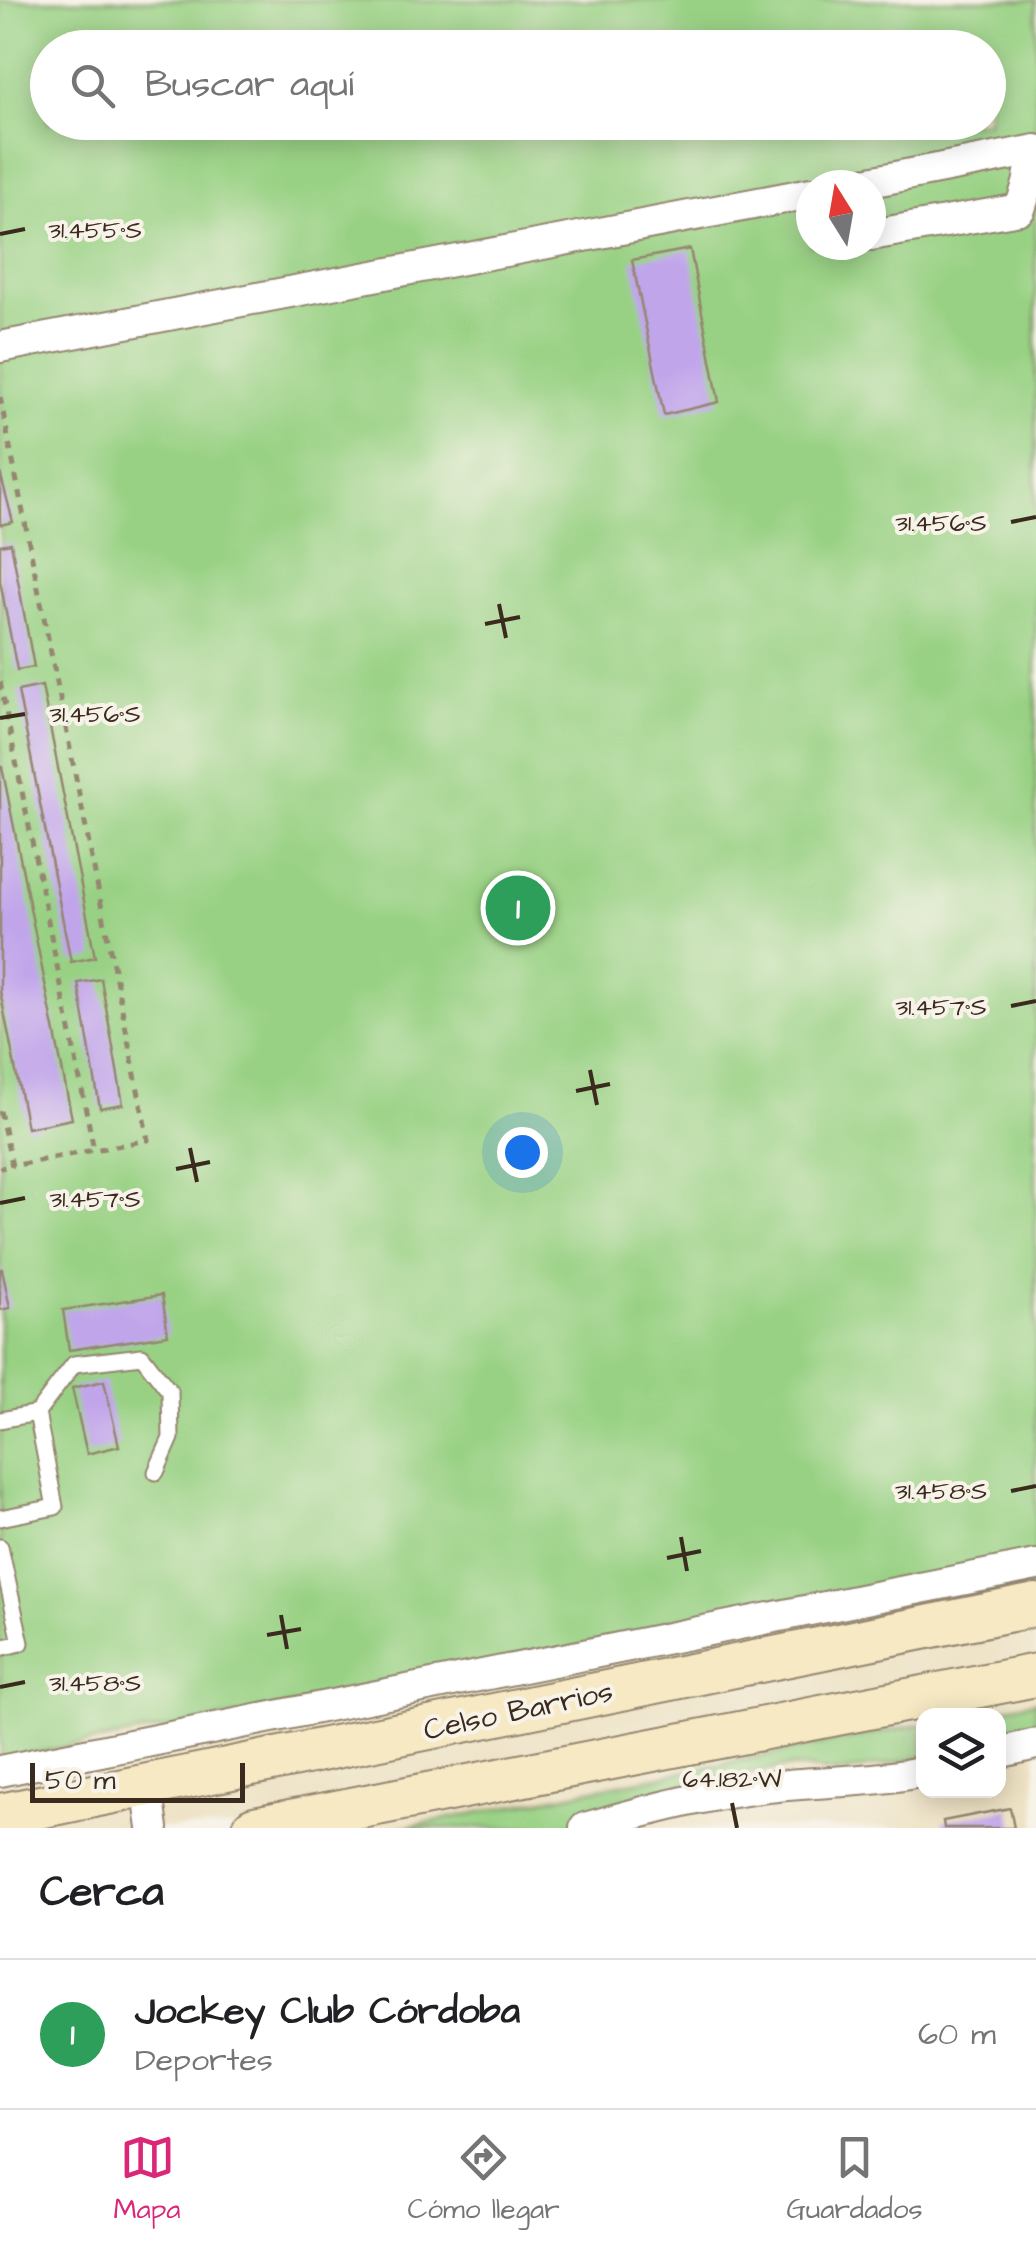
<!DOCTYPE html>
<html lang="es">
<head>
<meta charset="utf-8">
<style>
  :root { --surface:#fff; --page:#f2f2f2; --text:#202124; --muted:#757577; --line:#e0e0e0; --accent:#db2777 }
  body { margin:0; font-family:"Architects Daughter",sans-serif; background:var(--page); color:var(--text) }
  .controls { position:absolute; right:30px; bottom:30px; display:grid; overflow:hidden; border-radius:20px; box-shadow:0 5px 25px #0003 }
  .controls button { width:90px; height:90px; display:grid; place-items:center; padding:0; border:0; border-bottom:2px solid var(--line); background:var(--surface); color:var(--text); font:50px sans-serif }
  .compass { position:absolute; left:796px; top:170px; width:90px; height:90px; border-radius:50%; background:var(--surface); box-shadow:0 5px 25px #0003; rotate:349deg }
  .scale { position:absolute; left:30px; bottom:25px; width:215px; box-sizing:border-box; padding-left:10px; border:5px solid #3b2a1e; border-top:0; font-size:28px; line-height:35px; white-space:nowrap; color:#3b2a1e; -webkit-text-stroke:8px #f7f3e8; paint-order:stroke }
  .you { position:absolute; left:522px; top:1152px; width:35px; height:35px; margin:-25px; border:8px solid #fff; border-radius:50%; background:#1a73e8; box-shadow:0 0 0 15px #1a73e833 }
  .badge { display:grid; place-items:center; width:65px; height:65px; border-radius:50%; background:var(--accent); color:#fff; font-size:32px; font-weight:700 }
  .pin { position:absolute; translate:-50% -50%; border:5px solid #fff; box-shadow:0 2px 10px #0006 }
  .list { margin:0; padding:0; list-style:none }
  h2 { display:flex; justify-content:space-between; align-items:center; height:130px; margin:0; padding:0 40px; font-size:42px }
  h2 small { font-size:32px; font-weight:400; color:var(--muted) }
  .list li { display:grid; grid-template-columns:65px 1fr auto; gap:30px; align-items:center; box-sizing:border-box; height:150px; padding:0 40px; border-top:2px solid var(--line) }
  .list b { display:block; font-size:38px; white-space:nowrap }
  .list p { margin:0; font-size:32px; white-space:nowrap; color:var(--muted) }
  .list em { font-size:32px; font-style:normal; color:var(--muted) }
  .icon { flex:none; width:55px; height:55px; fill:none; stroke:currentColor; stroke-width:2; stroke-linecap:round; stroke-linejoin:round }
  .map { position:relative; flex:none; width:1036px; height:1828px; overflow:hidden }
  .search { position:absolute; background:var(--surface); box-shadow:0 5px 25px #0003; left:30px; right:30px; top:30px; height:110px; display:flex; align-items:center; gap:25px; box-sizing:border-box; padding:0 35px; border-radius:55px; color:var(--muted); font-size:38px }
  .sheet { height:280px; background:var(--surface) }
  nav { display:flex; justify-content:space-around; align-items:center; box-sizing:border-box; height:140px; border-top:2px solid var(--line); background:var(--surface); font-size:28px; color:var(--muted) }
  nav a { display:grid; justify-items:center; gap:5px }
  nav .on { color:var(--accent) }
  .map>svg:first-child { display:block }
  .green { fill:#99d184; stroke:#6a7e51; stroke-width:2.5; fill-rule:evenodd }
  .building { fill:#c1a5eb }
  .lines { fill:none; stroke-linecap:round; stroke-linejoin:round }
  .lane-casing { stroke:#948670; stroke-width:19 }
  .street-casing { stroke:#948670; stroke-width:34 }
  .secondary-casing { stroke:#948670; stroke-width:46 }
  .path { stroke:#948670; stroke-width:5; stroke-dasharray:8 8; stroke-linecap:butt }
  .lane { stroke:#fff; stroke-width:15 }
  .street { stroke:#fff; stroke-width:30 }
  .secondary { stroke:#f6e9c3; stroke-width:42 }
  .ticks { fill:none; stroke:#3b2a1e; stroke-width:4 }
  .labels { text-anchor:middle; stroke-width:8; stroke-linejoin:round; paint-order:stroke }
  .street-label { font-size:30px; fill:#3b2a1e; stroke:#f7f3e8 }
  .ticks-label { font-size:25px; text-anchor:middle; fill:#3b2a1e; stroke:#f7f3e8; stroke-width:8; stroke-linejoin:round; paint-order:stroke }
</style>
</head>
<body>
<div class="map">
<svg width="1036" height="1828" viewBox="0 0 1036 1828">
  <rect width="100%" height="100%" fill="#f7f3e8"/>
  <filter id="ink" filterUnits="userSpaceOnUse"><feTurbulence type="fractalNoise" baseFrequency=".01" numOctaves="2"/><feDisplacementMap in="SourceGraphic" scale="20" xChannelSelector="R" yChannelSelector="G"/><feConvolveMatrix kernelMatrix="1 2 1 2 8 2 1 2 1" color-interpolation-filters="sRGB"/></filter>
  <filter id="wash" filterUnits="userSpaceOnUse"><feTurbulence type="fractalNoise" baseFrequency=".0048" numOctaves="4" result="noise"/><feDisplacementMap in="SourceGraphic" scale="40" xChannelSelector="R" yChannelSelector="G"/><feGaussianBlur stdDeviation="2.25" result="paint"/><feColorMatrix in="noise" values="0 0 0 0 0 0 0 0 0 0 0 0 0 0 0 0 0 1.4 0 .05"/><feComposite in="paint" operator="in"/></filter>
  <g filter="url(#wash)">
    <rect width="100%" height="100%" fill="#ede1c2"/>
    <g class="green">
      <path d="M0,0h1036v1571l-1036,188zM48,48h940v74h-940zM811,185h60v60h-60z"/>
      <polygon points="1036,1701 1036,1736 999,1743 998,1716 966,1716"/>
      <polygon points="923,1724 923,1757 841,1773 790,1767 670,1787 602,1808 568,1828 400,1828"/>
    </g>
    <g id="blocks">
      <g class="building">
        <polygon points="690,249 719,402 664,415 632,260"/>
        <polygon points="0,472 13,522 0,525"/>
        <polygon points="11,543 34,667 17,670 0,581 0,545"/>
        <polygon points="42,686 95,957 71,962 18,691"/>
        <polygon points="0,767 2,767 72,1119 27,1128 0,991"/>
        <polygon points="101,979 123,1104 100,1108 78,983"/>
        <polygon points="0,1269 2,1269 10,1308 0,1310"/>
        <polygon points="162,1295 168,1335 69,1350 63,1310"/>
        <polygon points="104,1381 119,1446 87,1454 72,1388"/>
        <polygon points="1010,1808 1014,1828 944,1828 943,1821"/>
      </g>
    </g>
  </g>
  <g filter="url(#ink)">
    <use href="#blocks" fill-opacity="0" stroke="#948670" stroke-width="2.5"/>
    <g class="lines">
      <g class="lane-casing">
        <g id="lane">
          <polyline points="37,1413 74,1364 142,1356 170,1392 171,1438 156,1472"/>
          <polyline points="0,1420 37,1413 55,1507 0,1518"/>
          <polyline points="0,1547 21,1643 0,1648"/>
        </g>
      </g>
      <g class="street-casing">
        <g id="street">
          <polyline points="854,185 1036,150"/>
          <polyline points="871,235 1020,209 1028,184 1034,151"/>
          <polyline points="0,347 811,193"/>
          <polyline points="998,1753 1036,1744"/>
          <polyline points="0,1771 1036,1565"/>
          <polyline points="147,1786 153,1828"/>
          <path d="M585,1828c56,-16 111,-31 168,-39 56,-9 115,-5 171,-18"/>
        </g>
      </g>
      <g class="secondary-casing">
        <g id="secondary">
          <polyline points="0,1815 1036,1605"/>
          <polyline points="254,1828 1036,1675"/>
        </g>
      </g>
      <g class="path">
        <polyline points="0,397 148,1140 94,1150"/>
        <polyline points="0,682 94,1150 12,1166"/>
        <polyline points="0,1111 12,1166 0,1168"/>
      </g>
      <use href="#lane" class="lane"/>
      <use href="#street" class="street"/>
      <use href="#secondary" class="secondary"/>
    </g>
  </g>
  <path class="ticks" d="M0,234l25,-5M1011,522l25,-5M499,604l7,34M485,624l35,-7M0,718l25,-4M1011,1006l25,-5M590,1070l7,35M576,1091l34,-7M190,1148l7,34M176,1169l34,-7M0,1203l25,-5M1011,1491l25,-5M681,1537l6,34M667,1558l34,-7M281,1615l6,34M267,1635l34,-6M0,1687l25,-5M732,1803l5,25"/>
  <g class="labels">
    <g class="street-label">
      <text transform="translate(518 1710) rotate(-12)" y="10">Celso Barrios</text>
    </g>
  </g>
  <g class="ticks-label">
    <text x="95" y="238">31.455°S</text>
    <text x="941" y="531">31.456°S</text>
    <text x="95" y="722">31.456°S</text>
    <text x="941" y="1015">31.457°S</text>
    <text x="95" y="1207">31.457°S</text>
    <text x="941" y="1499">31.458°S</text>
    <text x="95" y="1691">31.458°S</text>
    <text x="732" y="1787">64.182°W</text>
  </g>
</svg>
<div class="controls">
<button><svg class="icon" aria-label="layers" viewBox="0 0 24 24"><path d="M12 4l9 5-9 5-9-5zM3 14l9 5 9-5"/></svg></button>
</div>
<svg class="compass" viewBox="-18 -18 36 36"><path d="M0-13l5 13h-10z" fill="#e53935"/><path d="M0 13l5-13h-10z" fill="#757577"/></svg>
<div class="scale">50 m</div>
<div class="you"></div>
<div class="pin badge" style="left:518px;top:908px;background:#2e9e5b">1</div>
<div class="search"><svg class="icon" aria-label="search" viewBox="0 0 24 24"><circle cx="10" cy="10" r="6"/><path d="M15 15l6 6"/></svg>Buscar aquí</div>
</div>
<section class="sheet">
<h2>Cerca<small></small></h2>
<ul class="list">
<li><span class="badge" style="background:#2e9e5b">1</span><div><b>Jockey Club Córdoba</b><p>Deportes</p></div><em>60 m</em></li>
</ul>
</section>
<nav>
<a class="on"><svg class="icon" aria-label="map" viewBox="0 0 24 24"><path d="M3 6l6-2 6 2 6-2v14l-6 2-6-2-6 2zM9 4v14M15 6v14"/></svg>Mapa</a>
<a><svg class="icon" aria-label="directions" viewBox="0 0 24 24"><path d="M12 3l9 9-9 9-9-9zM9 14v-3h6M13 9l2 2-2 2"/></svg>Cómo llegar</a>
<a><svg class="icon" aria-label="saved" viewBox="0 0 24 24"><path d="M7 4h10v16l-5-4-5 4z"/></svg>Guardados</a>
</nav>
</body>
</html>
